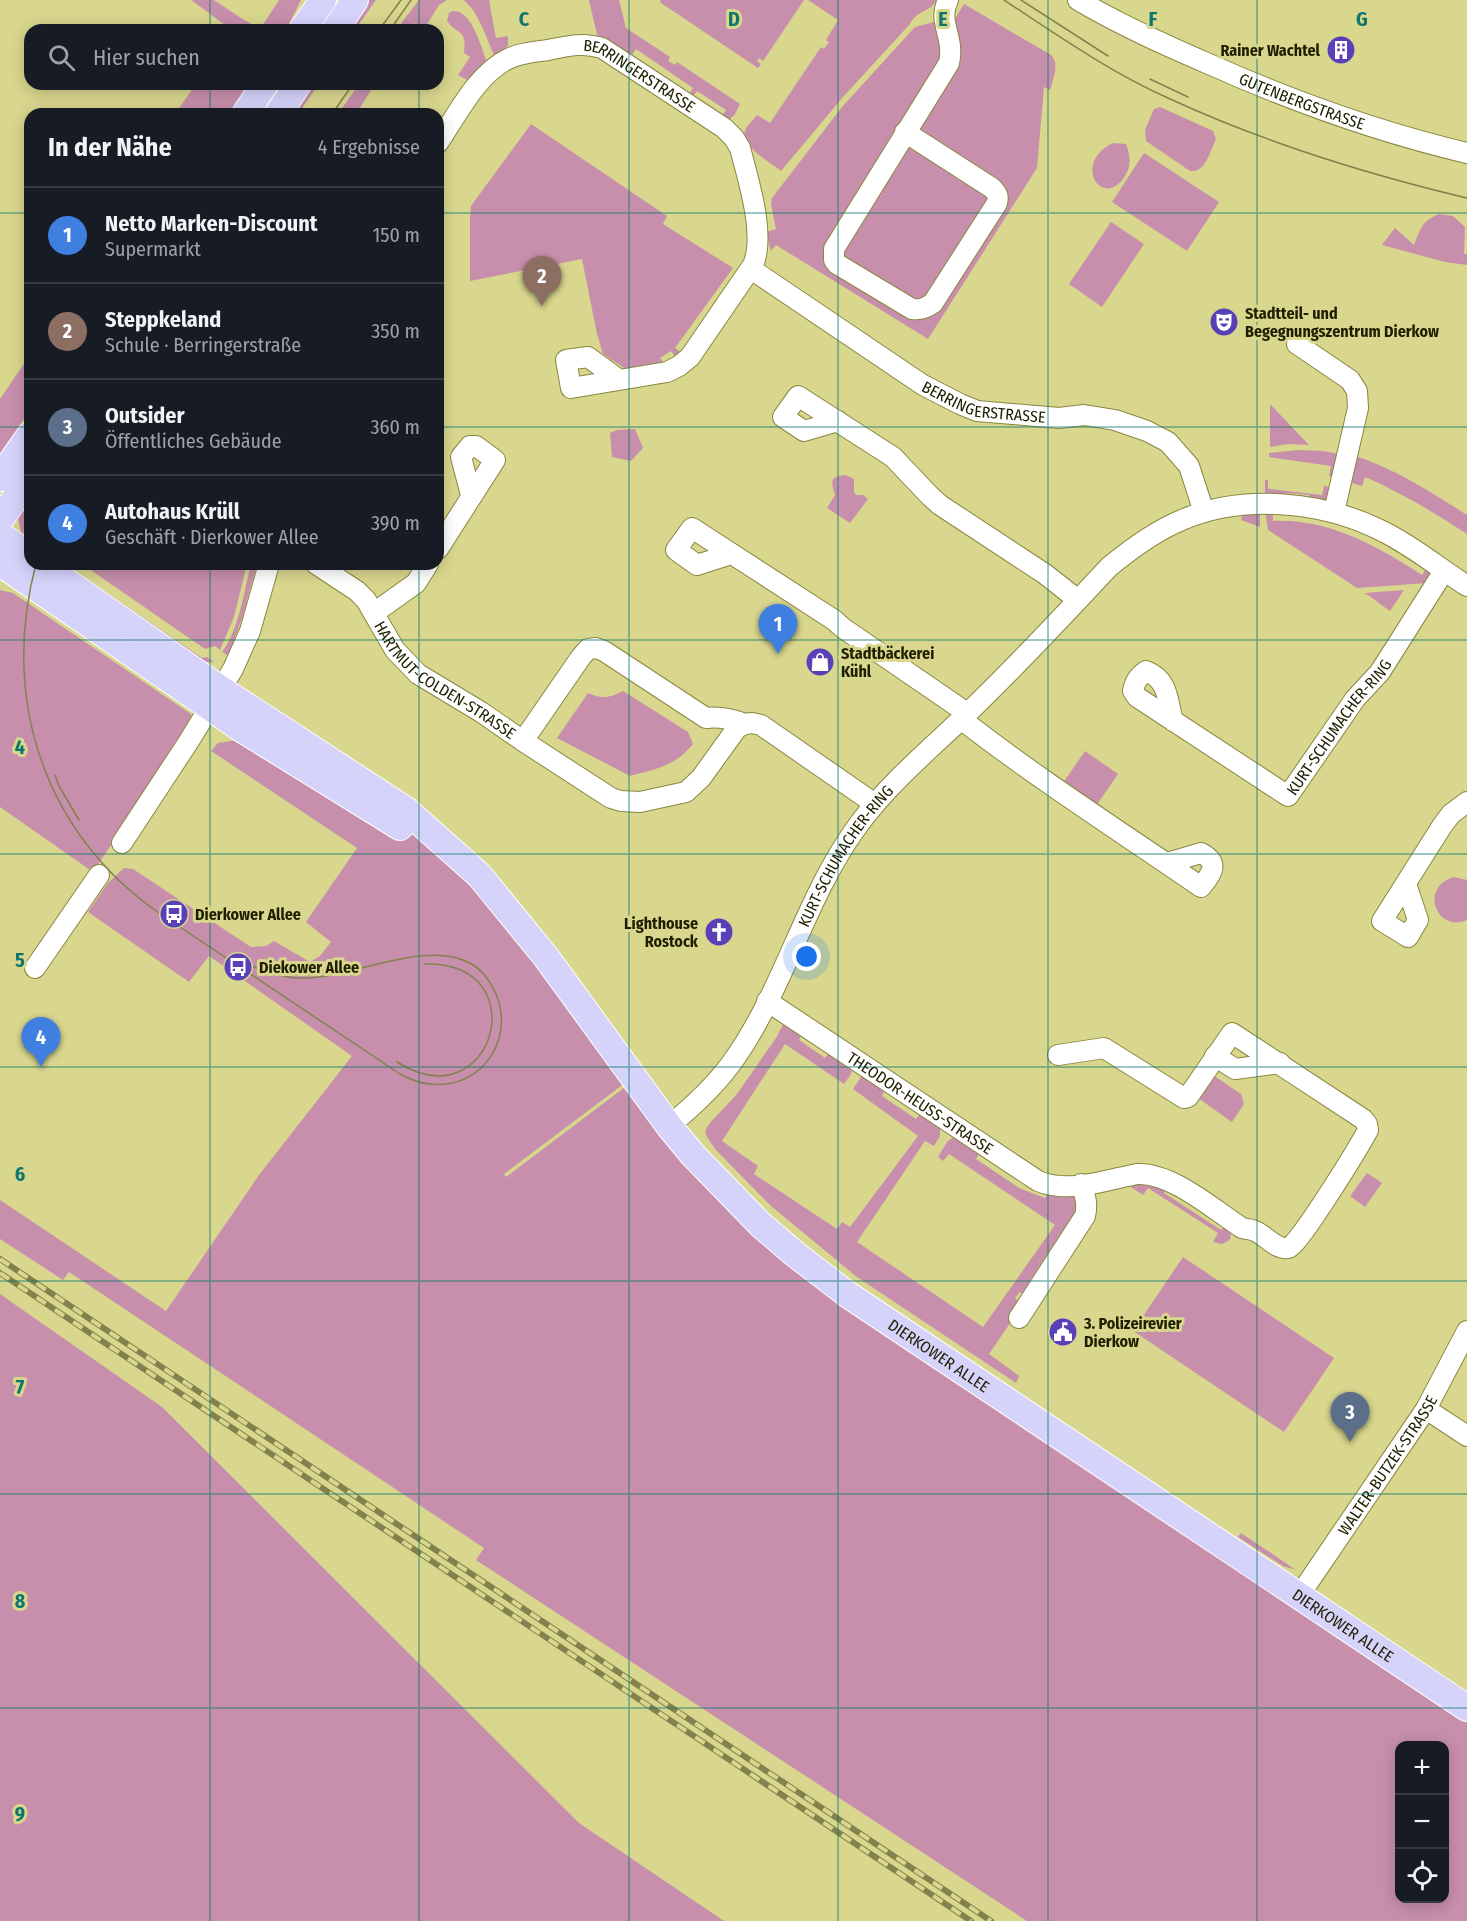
<!DOCTYPE html>
<html lang="de">
<head>
<meta charset="utf-8">
<style>
  :root { --surface:#171b24; --page:#20242c; --text:#f1f3f6; --muted:#9ea1a6; --line:#363941; --accent:#2563eb }
  body { margin:0; font-family:"Fira Sans Condensed",sans-serif; background:var(--page); color:var(--text) }
  .controls { position:absolute; right:18px; bottom:18px; display:grid; overflow:hidden; border-radius:12px; box-shadow:0 3px 15px #0003 }
  .controls button { width:54px; height:54px; display:grid; place-items:center; padding:0; border:0; border-bottom:2px solid var(--line); background:var(--surface); color:var(--text); font:30px sans-serif }
  .you { position:absolute; left:807px; top:957px; width:21px; height:21px; margin:-15px; border:4px solid #fff; border-radius:50%; background:#1a73e8; box-shadow:0 0 0 9px #1a73e833 }
  .badge { display:grid; place-items:center; width:39px; height:39px; border-radius:50%; background:var(--accent); color:#fff; font-size:20px; font-weight:700 }
  .pin { position:absolute; translate:-50% -50px; filter:drop-shadow(0 2px 3px #0008) }
  .pin::after { content:''; position:absolute; top:32px; width:21px; height:18px; background:inherit; clip-path:polygon(0 0,100% 0,50% 100%) }
  .list { margin:0; padding:0; list-style:none }
  h2 { display:flex; justify-content:space-between; align-items:center; height:78px; margin:0; padding:0 24px; font-size:26px }
  h2 small { font-size:20px; font-weight:400; color:var(--muted) }
  .list li { display:grid; grid-template-columns:39px 1fr auto; gap:18px; align-items:center; box-sizing:border-box; height:96px; padding:0 24px; border-top:2px solid var(--line) }
  .list b { display:block; font-size:22px; white-space:nowrap }
  .list p { margin:0; font-size:20px; white-space:nowrap; color:var(--muted) }
  .list em { font-size:20px; font-style:normal; color:var(--muted) }
  .icon { flex:none; width:33px; height:33px; fill:none; stroke:currentColor; stroke-width:2; stroke-linecap:round; stroke-linejoin:round }
  .map { position:relative; flex:none; width:1467px; height:1921px; overflow:hidden }
  .search { position:absolute; background:var(--surface); box-shadow:0 3px 15px #0003; left:24px; top:24px; width:420px; height:66px; display:flex; align-items:center; gap:15px; box-sizing:border-box; padding:0 21px; border-radius:18px; color:var(--muted); font-size:22px }
  .panel { position:absolute; background:var(--surface); box-shadow:0 3px 15px #0003; left:24px; top:108px; width:420px; height:462px; border-radius:18px }
  .map>svg:first-child { display:block }
  .green { fill:#c78fac; fill-rule:evenodd }
  .lines { fill:none; stroke-linecap:round; stroke-linejoin:round }
  .minor-casing { stroke:#89873f; stroke-width:22 }
  .major-casing { stroke:#fff; stroke-width:28 }
  .minor { stroke:#fff; stroke-width:20 }
  .major { stroke:#d6d3fb; stroke-width:26 }
  .tram { stroke:#83824d; stroke-width:1.5 }
  .rail-casing { stroke:#83824d; stroke-width:6 }
  .rail { stroke:#d9d78e; stroke-width:4; stroke-dasharray:11; stroke-linecap:butt }
  .grid { fill:none; stroke:#0f766e; stroke-width:1.5; stroke-opacity:0.55 }
  .labels { text-anchor:middle; stroke-width:6; stroke-linejoin:round; paint-order:stroke }
  .poi-label { font-size:16px; font-weight:bold; fill:#1f1e01; stroke:#d9d78e; text-anchor:start }
  .street-label { font-size:16px; fill:#1f1e01; stroke:#d9d78e }
  .grid-label { font-size:20px; text-anchor:middle; font-weight:bold; fill:#0f766e; stroke:#d9d78e; stroke-width:6; stroke-linejoin:round; paint-order:stroke }
</style>
</head>
<body>
<div class="map">
<svg width="1467" height="1921" viewBox="0 0 1467 1921">
  <rect width="100%" height="100%" fill="#d9d78e"/>
  <g class="green">
    <polygon points="191,0 214,0 241,18 260,29 279,0 301,0 286,30 232,30"/>
    <polygon points="364,0 376,0 355,30 343,30"/>
    <polygon points="419,0 447,0 439,5 424,29 414,23 410,30 396,30"/>
    <path d="M463,0h26l7,38 12,-2v9l-7,10 -6,2c-8,-16 -17,-48 -32,-57z"/>
    <polygon points="589,0 619,0 626,28 670,57 668,61 675,65 677,62 740,104 735,114 728,121 720,119 726,110 697,91 691,99 688,96 693,88 636,49 630,58 598,39"/>
    <polygon points="660,0 804,0 763,61 759,58 757,61 761,64 758,68 661,3"/>
    <path d="M808,0h129c-8,13 -20,10 -27,24l-67,73 -62,74c-10,-8 -41,-25 -36,-40 2,-6 8,-11 12,-16l13,8 51,-76 3,2 5,-7 -3,-2 12,-20z"/>
    <path d="M964,4l87,51c9,9 2,24 -1,35l-6,-3 -7,81 -109,171 -152,-94 -5,6 -5,-19 10,-3 -5,-24 1,-7 70,-91 73,-80 23,-6 13,4z"/>
    <path d="M453,11c19,-1 28,36 34,51l-8,6 -10,13 -11,-6 12,-18 -6,-4c3,-25 -6,-17 -17,-32l2,-8z"/>
    <polygon points="196,84 250,84 229,114 175,114"/>
    <polygon points="306,84 319,84 298,114 286,114"/>
    <polygon points="359,84 375,84 356,114 338,114"/>
    <path d="M1160,107l53,24 3,8c-6,12 -10,34 -26,32l-44,-30 -1,-11 9,-21z"/>
    <polygon points="531,124 667,216 663,224 733,268 675,348 683,354 677,359 671,351 660,358 666,366 632,373 603,354 597,334 582,259 470,281 470,218 471,206"/>
    <path d="M1113,143l13,1c4,11 6,21 -1,32 -22,35 -54,-13 -12,-33z"/>
    <polygon points="1144,153 1219,202 1187,251 1112,202"/>
    <path d="M1439,214l14,2 12,11 -1,27h3v11l-22,-3 -63,-17 13,-17 19,17c7,-17 7,-23 25,-31z"/>
    <polygon points="1111,222 1144,244 1102,307 1069,284"/>
    <polygon points="30,355 30,410 0,454 0,399"/>
    <polygon points="1270,404 1309,445 1288,444 1270,447"/>
    <polygon points="635,429 643,448 631,461 612,457 610,433 617,430"/>
    <polygon points="1299,450 1323,451 1344,455 1338,479 1329,476 1331,466 1269,457 1269,453"/>
    <path d="M1347,453c47,15 79,36 120,62v19c-34,-22 -65,-41 -102,-57l-3,9 -21,-6z"/>
    <path d="M846,475l8,4v13l2,3h7l5,4 -18,24 -23,-15 8,-13c-4,-14 -6,-18 11,-20z"/>
    <path d="M1265,480h3v8l2,1 52,6 2,-9 5,1 2,4 -2,10 -21,-1 1,-5c-15,-2 -30,-3 -44,3z"/>
    <polygon points="30,492 30,511 22,536 18,519"/>
    <polygon points="1260,510 1260,527 1241,520 1242,515"/>
    <path d="M1265,510l8,2v9c55,-3 104,25 149,54l5,-8 9,5 -8,11 -71,5 -89,-58z"/>
    <polygon points="56,564 65,564 202,658 207,657 214,662 202,662"/>
    <polygon points="82,564 247,564 234,617 220,650 215,646 205,649"/>
    <path d="M251,564h6l-15,54 -12,33 -3,4 -5,-3c17,-22 22,-61 29,-88z"/>
    <polygon points="0,590 13,593 191,714 190,728 93,872 0,807"/>
    <polygon points="1404,590 1390,611 1365,593"/>
    <path d="M623,691l65,41 5,12c-19,23 -35,24 -63,32l-73,-38 31,-45c13,6 23,5 35,-2z"/>
    <path d="M237,740l173,92 39,25 184,220 -129,97 2,3 123,-93 86,107 604,429 14,15 70,46 64,35v205h-440l-551,-361 8,-12 -415,-276 -6,8 -63,-41v-39l166,111 93,-136 93,-119 -143,-100 -20,26 -101,-70 20,-29 16,-15 9,1 118,78 15,-1 8,-5 36,21 10,-6 11,-14 -25,-20 51,-74 -146,-97 7,-8zM1400,1746h44v152h-44z"/>
    <polygon points="1085,751 1118,774 1096,806 1063,783"/>
    <path d="M1454,877l13,3v40c-31,13 -48,-33 -13,-43z"/>
    <polygon points="785,1021 803,1031 799,1040 825,1058 831,1050 852,1069 851,1074 844,1084 785,1044 722,1141 758,1166 754,1174 837,1229 842,1222 850,1227 918,1136 853,1089 861,1077 867,1076 887,1087 882,1096 916,1119 922,1111 940,1125 940,1136 934,1146 925,1141 857,1242 983,1327 1055,1225 949,1154 943,1161 938,1157 947,1142 956,1135 981,1150 976,1159 1019,1188 1045,1198 1048,1191 1073,1193 1083,1204 1071,1234 1063,1230 1029,1282 1036,1286 1028,1297 1020,1292 1015,1298 1019,1302 1015,1316 989,1354 1019,1376 1016,1383 857,1277 771,1206 715,1149 707,1137 705,1131 709,1124 737,1094 776,1038"/>
    <polygon points="1213,1075 1241,1094 1244,1104 1232,1122 1198,1098"/>
    <polygon points="1367,1173 1382,1183 1365,1207 1350,1196"/>
    <polygon points="1133,1183 1168,1185 1164,1193 1221,1230 1226,1223 1231,1230 1230,1240 1222,1244 1213,1242 1218,1233 1148,1188 1143,1195 1131,1187"/>
    <polygon points="1183,1257 1334,1358 1284,1432 1133,1331"/>
    <polygon points="0,1294 162,1407 579,1823 724,1921 0,1921"/>
    <polygon points="1241,1533 1296,1570 1283,1566 1238,1537"/>
  </g>
  <g class="lines">
    <g class="minor-casing">
      <g id="minor">
        <path id="s1" d="M1078,0c42,25 87,45 131,64 83,37 169,68 258,89"/>
        <path d="M905,132l87,56c5,5 7,8 5,15l-64,100c-7,5 -12,7 -21,6l-75,-45 -3,-4v-11l115,-186c6,-27 -12,-40 -1,-63"/>
        <path id="s2" d="M438,143c19,-28 39,-69 70,-84 12,-6 26,-7 40,-9 19,-4 35,-8 54,-2l122,80 10,10 6,10c8,31 26,87 13,117l-63,92 -11,9 -12,6 -96,16 -5,-28 22,-3 30,22"/>
        <path id="s3" d="M751,269l172,116 37,19 17,7 82,7 25,-3 31,5 32,11 21,11 21,24 15,46"/>
        <polyline points="1297,344 1350,380 1357,391 1358,408 1334,512"/>
        <polyline points="838,421 804,431 783,417 798,396 893,457 930,496 940,505 1045,574 1078,600"/>
        <polyline points="438,549 495,460 476,446 470,446 461,457 471,495"/>
        <polyline points="731,554 697,565 676,550 692,528 834,620 843,628 967,713"/>
        <path id="s4" d="M316,564l41,27 9,9 29,50 23,24 63,38 42,29 88,57 10,3 19,1 46,-10 15,-14 36,-50 8,-4 7,-1 9,2 114,79"/>
        <polyline points="374,613 416,583 428,564"/>
        <path d="M961,719c77,60 160,113 240,168 11,-14 19,-24 0,-34l-34,10"/>
        <path id="s5" d="M1173,721c-6,-21 -4,-41 -27,-50 -8,6 -11,10 -13,20l4,6 151,99 67,-97 25,-27 64,-101"/>
        <path d="M523,741l58,-84 7,-8 8,-1 8,3 102,67c14,-2 26,1 39,6"/>
        <polyline points="122,843 189,741 233,669 250,631 269,564"/>
        <polyline points="1406,884 1418,920 1408,937 1382,921 1442,826 1451,814 1467,802"/>
        <polyline points="35,968 99,875"/>
        <path id="s6" d="M767,1001l271,180c30,13 68,-1 99,-7 34,-2 76,35 105,54 4,1 9,1 13,3 10,4 21,19 33,17 10,-1 72,-103 80,-118l-1,-6 -4,-5 -131,-86 -44,64 -4,1 -80,-50 -46,7"/>
        <polyline points="1215,1056 1235,1069 1280,1063"/>
        <path id="s7" d="M669,1126c22,-18 44,-38 61,-61 54,-73 74,-167 129,-241 34,-46 80,-82 121,-123 44,-43 87,-89 129,-134 23,-19 46,-36 73,-47 60,-26 138,-19 196,9 32,15 60,38 89,57"/>
        <path d="M1019,1318l66,-102c3,-12 0,-21 -4,-32"/>
        <polyline points="1426,1409 1467,1436"/>
        <path id="s8" d="M1299,1596l127,-187 41,-78"/>
      </g>
    </g>
    <g class="major-casing">
      <g id="major">
        <polyline points="302,30 323,0"/>
        <polyline points="335,30 355,0"/>
        <polyline points="245,114 265,84"/>
        <polyline points="278,114 298,84"/>
        <polyline points="0,478 30,435"/>
        <polyline points="0,520 30,477"/>
        <polyline points="0,535 30,556"/>
        <polyline points="0,563 240,728 400,827"/>
        <path id="s9" d="M41,564l181,126 184,120 73,65 67,82 123,169 24,29 68,70 34,29 52,40 620,414"/>
      </g>
    </g>
    <use href="#minor" class="minor"/>
    <use href="#major" class="major"/>
    <g class="tram">
      <path d="M1004,0c53,35 106,72 164,98 95,44 198,76 299,100"/>
      <polyline points="1021,0 1108,56"/>
      <polyline points="379,30 401,0"/>
      <polyline points="390,30 411,0"/>
      <polyline points="1150,79 1188,97"/>
      <polyline points="332,114 353,84"/>
      <path d="M36,564c-36,135 8,269 123,349l241,161c9,5 19,9 30,10 55,6 89,-51 62,-98 -5,-9 -13,-18 -22,-23 -47,-25 -121,18 -174,15 -15,-1 -29,-6 -44,-12"/>
      <polyline points="55,775 59,786 79,820"/>
      <path d="M397,1062c97,61 141,-101 28,-98"/>
    </g>
    <g class="rail-casing">
      <g id="rail">
        <polyline points="0,1259 991,1921"/>
        <polyline points="0,1273 971,1921"/>
      </g>
    </g>
    <use href="#rail" class="rail"/>
  </g>
  <path class="grid" d="M210,0v30M419,0v30M629,0v1921M838,0v1921M1048,0v1921M1257,0v1921M210,84v30M419,84v30M0,213h30M438,213h1029M0,427h30M438,427h1029M210,564v1357M419,564v1357M0,640h1467M0,854h1467M0,1067h1467M0,1281h1467M0,1494h1467M0,1708h1467"/>
  <defs>
    <g id="building-disc" transform="scale(1.5)"><circle r="9.5" fill="#5940b8" stroke="#d9d78e"/><path d="M-4-6H4V6H1V3H-1V6H-4ZM-2.5-4.3h1.7v1.8h-1.7ZM.8-4.3h1.7v1.8H.8ZM-2.5-1h1.7V.8h-1.7ZM.8-1h1.7V.8H.8Z" fill="#fff"/></g>
    <g id="theatre-disc" transform="scale(1.5)"><circle r="9.5" fill="#5940b8" stroke="#d9d78e"/><path d="M-5-5.5Q0-4 5-5.5V0Q5 5 0 6Q-5 5-5 0ZM-3.3-2.5H-1v1.5H-3.3ZM1-2.5H3.3v1.5H1ZM-2.8 1Q0 5.5 2.8 1Z" fill="#fff"/></g>
    <g id="shop-disc" transform="scale(1.5)"><circle r="9.5" fill="#5940b8" stroke="#d9d78e"/><path d="M-5-2.5h2.3a2.7 3.5 0 0 1 5.4 0H5L5.5 6h-11ZM-1.5-2.5h3a1.5 2.3 0 0 0-3 0Z" fill="#fff"/></g>
    <g id="bus-disc" transform="scale(1.5)"><circle r="9.5" fill="#5940b8" stroke="#d9d78e"/><path d="M-5-6H5V4H4V6H2V4H-2V6H-4V4H-5ZM-3.5-4V0h7V-4ZM-3.5 1.2v1.5H-2V1.2ZM2 1.2v1.5H3.5V1.2Z" fill="#fff"/></g>
    <g id="church-disc" transform="scale(1.5)"><circle r="9.5" fill="#5940b8" stroke="#d9d78e"/><path d="M-1.2-6h2.4v3.5h3.3v2.4h-3.3V6h-2.4V-.1h-3.3v-2.4h3.3Z" fill="#fff"/></g>
    <g id="civic-disc" transform="scale(1.5)"><circle r="9.5" fill="#5940b8" stroke="#d9d78e"/><path d="M-.6-6.5H3V-4.5H.6V-3L4-1V1h2V6H-6V1h2V-1L-.6-3ZM-1.2 2.5V6h2.4V2.5Z" fill="#fff"/></g>
  </defs>
  <g fill-rule="evenodd">
    <use href="#building-disc" x="1341" y="50"/>
    <use href="#theatre-disc" x="1224" y="322"/>
    <use href="#shop-disc" x="820" y="662"/>
    <use href="#bus-disc" x="174" y="914"/>
    <use href="#church-disc" x="719" y="932"/>
    <use href="#bus-disc" x="238" y="967"/>
    <use href="#civic-disc" x="1063" y="1332"/>
  </g>
  <g class="labels">
    <g class="poi-label">
      <text x="1320" y="56" text-anchor="end">Rainer Wachtel</text>
      <text x="1245" y="319">Stadtteil- und<tspan x="1245" dy="18">Begegnungszentrum Dierkow</tspan></text>
      <text x="841" y="659">Stadtbäckerei<tspan x="841" dy="18">Kühl</tspan></text>
      <text x="195" y="920">Dierkower Allee</text>
      <text x="698" y="929" text-anchor="end">Lighthouse<tspan x="698" dy="18">Rostock</tspan></text>
      <text x="259" y="973">Diekower Allee</text>
      <text x="1084" y="1329">3. Polizeirevier<tspan x="1084" dy="18">Dierkow</tspan></text>
    </g>
    <g class="street-label">
      <text dy="6" stroke="none"><textPath href="#s2" startOffset="252">BERRINGERSTRASSE</textPath></text>
      <text dy="6" stroke="none"><textPath href="#s1" startOffset="246">GUTENBERGSTRASSE</textPath></text>
      <text dy="6" stroke="none"><textPath href="#s3" startOffset="272">BERRINGERSTRASSE</textPath></text>
      <text dy="6" stroke="none"><textPath href="#s4" startOffset="177">HARTMUT-COLDEN-STRASSE</textPath></text>
      <text dy="6" stroke="none"><textPath href="#s5" startOffset="358">KURT-SCHUMACHER-RING</textPath></text>
      <text dy="6" stroke="none"><textPath href="#s7" startOffset="326">KURT-SCHUMACHER-RING</textPath></text>
      <text dy="6" stroke="none"><textPath href="#s6" startOffset="184">THEODOR-HEUSS-STRASSE</textPath></text>
      <text dy="6" stroke="none"><textPath href="#s9" startOffset="1209">DIERKOWER ALLEE</textPath></text>
      <text dy="6" stroke="none"><textPath href="#s8" startOffset="158">WALTER-BUTZEK-STRASSE</textPath></text>
      <text dy="6" stroke="none"><textPath href="#s9" startOffset="1695">DIERKOWER ALLEE</textPath></text>
    </g>
  </g>
  <g class="grid-label">
    <text x="524" y="26">C</text>
    <text x="734" y="26">D</text>
    <text x="943" y="26">E</text>
    <text x="1153" y="26">F</text>
    <text x="1362" y="26">G</text>
    <text x="20" y="754">4</text>
    <text x="20" y="967">5</text>
    <text x="20" y="1181">6</text>
    <text x="20" y="1394">7</text>
    <text x="20" y="1608">8</text>
    <text x="20" y="1821">9</text>
  </g>
</svg>
<div class="controls">
<button>+</button>
<button>−</button>
<button><svg class="icon" aria-label="locate" viewBox="0 0 24 24"><circle cx="12" cy="12" r="6"/><path d="M12 2v4M12 18v4M2 12h4M18 12h4"/></svg></button>
</div>
<div class="you"></div>
<div class="pin badge" style="left:778px;top:654px;background:#3f7fe0">1</div>
<div class="pin badge" style="left:542px;top:306px;background:#8d6e63">2</div>
<div class="pin badge" style="left:1350px;top:1442px;background:#5c6f8a">3</div>
<div class="pin badge" style="left:41px;top:1067px;background:#3f7fe0">4</div>
<div class="search"><svg class="icon" aria-label="search" viewBox="0 0 24 24"><circle cx="10" cy="10" r="6"/><path d="M15 15l6 6"/></svg>Hier suchen</div>
<section class="panel">
<h2>In der Nähe<small>4 Ergebnisse</small></h2>
<ul class="list">
<li><span class="badge" style="background:#3f7fe0">1</span><div><b>Netto Marken-Discount</b><p>Supermarkt</p></div><em>150 m</em></li>
<li><span class="badge" style="background:#8d6e63">2</span><div><b>Steppkeland</b><p>Schule · Berringerstraße</p></div><em>350 m</em></li>
<li><span class="badge" style="background:#5c6f8a">3</span><div><b>Outsider</b><p>Öffentliches Gebäude</p></div><em>360 m</em></li>
<li><span class="badge" style="background:#3f7fe0">4</span><div><b>Autohaus Krüll</b><p>Geschäft · Dierkower Allee</p></div><em>390 m</em></li>
</ul>
</section>
</div>
</body>
</html>
